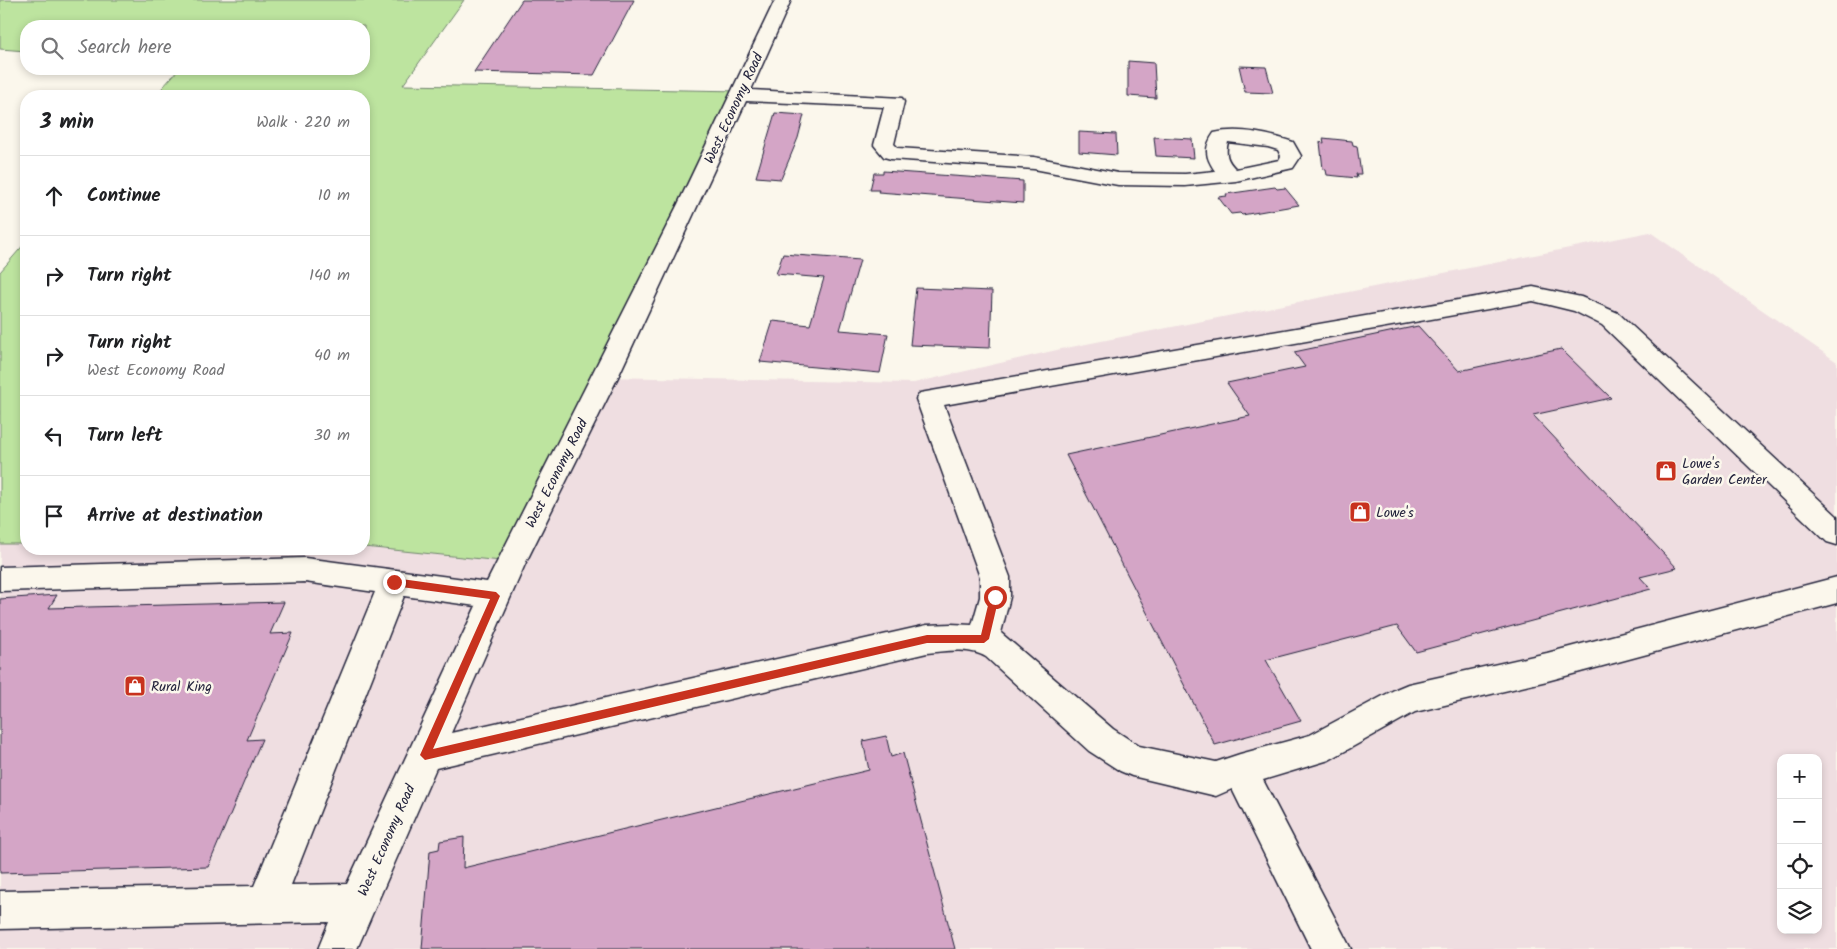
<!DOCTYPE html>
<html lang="en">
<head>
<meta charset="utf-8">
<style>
  :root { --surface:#fff; --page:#f2f2f2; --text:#202124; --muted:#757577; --line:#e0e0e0 }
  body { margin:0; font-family:Kalam,sans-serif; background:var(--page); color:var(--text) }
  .controls { position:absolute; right:15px; bottom:15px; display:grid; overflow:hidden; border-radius:10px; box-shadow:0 2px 8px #0003 }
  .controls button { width:45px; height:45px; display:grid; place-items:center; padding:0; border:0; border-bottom:1px solid var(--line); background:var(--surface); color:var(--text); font:25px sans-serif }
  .stop { position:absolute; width:15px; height:15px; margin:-11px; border:4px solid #c8321e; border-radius:50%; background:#fff }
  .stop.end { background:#c8321e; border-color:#fff; box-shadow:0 1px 5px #0008 }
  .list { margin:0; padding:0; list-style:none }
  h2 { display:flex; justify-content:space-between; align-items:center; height:65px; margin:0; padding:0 20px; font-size:21px }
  h2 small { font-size:16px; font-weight:400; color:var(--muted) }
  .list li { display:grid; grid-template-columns:32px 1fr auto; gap:15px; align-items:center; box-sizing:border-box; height:80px; padding:0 20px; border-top:1px solid var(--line) }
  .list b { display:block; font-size:19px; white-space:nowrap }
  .list p { margin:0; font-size:16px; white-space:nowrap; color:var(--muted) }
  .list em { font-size:16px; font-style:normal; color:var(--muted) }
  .icon { flex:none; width:28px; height:28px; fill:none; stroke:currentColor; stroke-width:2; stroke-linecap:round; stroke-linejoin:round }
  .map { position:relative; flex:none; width:1837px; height:949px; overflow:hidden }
  .search { position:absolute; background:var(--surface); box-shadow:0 2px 8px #0003; left:20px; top:20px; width:350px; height:55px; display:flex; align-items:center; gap:12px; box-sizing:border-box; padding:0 18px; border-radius:20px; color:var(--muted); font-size:19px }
  .panel { position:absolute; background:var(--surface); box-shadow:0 2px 8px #0003; left:20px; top:90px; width:350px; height:465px; border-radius:20px }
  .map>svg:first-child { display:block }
  .built { fill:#efdee1; fill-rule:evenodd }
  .green { fill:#bde49f; stroke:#70836d }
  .building { fill:#d4a5c6; stroke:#22223b }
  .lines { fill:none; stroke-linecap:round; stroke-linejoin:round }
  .minor-casing { stroke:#22223b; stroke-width:3 }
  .minor { fill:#fbf7ec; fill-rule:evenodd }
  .route { fill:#c8321e }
  .labels { text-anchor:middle; stroke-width:5; stroke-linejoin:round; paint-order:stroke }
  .street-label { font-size:14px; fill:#22223b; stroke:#fbf7ec }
  .poi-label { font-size:14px; fill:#22223b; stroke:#fbf7ec; text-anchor:start }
</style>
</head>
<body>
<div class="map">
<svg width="1837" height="949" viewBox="0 0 1837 949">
  <rect width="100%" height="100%" fill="#fbf7ec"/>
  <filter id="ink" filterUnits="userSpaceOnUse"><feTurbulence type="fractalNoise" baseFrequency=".02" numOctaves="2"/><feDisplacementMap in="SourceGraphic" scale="10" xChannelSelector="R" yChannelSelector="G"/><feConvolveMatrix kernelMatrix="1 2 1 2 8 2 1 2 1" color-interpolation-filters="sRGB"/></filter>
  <g filter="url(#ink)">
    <path class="built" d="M1650,232l187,130v587h-1837v-405h26v5l338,-2 146,15 95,-185 309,6 147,-34zM1781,758h37v172h-37z"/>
    <g class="green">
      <polygon points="0,0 464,0 403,85 741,91 511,562 364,547 364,96 155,96 179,69 364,69 364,26 26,26 26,51 0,49"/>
      <polygon points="26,242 26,544 0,544 0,272"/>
    </g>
    <g class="building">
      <polygon points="522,0 634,0 594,75 474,72"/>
      <polygon points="1128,61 1154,63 1156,98 1128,96"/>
      <polygon points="1239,66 1266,67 1273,93 1245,92"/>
      <polygon points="775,113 804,115 798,138 781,179 756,177"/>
      <polygon points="1079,132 1116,134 1117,155 1079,152"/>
      <polygon points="1154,137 1192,139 1194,158 1156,156"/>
      <polygon points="1323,138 1352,141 1353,145 1357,146 1361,174 1356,174 1357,178 1327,175 1326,170 1323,169 1320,142 1324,143"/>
      <polygon points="883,171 1023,181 1023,203 878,192 879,190 870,190 874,173 883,173"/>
      <polygon points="1275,187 1277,189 1285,188 1299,205 1242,215 1240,213 1231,214 1218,197 1227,196 1226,194"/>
      <polygon points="783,254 860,260 840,330 888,334 880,373 760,362 773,321 810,325 824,278 776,274"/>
      <polygon points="916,288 992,291 990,348 910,345"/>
      <polygon points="1418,326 1459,371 1561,349 1611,398 1533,415 1677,568 1640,577 1651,589 1416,652 1397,626 1266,660 1301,721 1215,745 1066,455 1250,416 1227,383 1305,367 1294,352"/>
      <polygon points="57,595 49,608 284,602 270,634 293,633 247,740 262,739 208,867 0,873 0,599"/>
      <polygon points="886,736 891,757 903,753 955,949 422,949 430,851 439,849 440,841 464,837 463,868 869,770 863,741"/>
    </g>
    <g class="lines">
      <g class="minor-casing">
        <path id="minor" d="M775,0h16l-40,90 151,8 2,4 -10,42 4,4 136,9 84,16 67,1 30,-3c-10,-14 -11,-24 -1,-38 25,-6 55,1 79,9l8,14 -8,12 -57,13 -51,5 -67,-1 -84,-16 -143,-10 -7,-2 -10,-12 10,-38 -138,-6 -128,276 -92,185 -75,171 476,-108 24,-1 21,1 8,-28v-20l-64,-178 4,-6 613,-106 48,10 37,16 219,203v29l-10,-3 -225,-217 -28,-14 -41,-10 -589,104 66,172v20l-9,36 112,96 26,17 77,16 24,-8 70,-19 86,-46 12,-5 139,-31 290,-76v26l-290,78 -132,31 -86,48 -66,20 88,169h-40l-79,-160 -16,7 -84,-20 -12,-5 -31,-20 -103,-94c-16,-10 -41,-6 -59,-4l-491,115 -79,181h-39l11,-27 -329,7v-38l254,-5 121,-294 -70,-10 -305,9v-24l305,-9 182,24 191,-378zM1228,142l40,5 10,3 3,6 -2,4 -43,9c-9,-8 -11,-15 -8,-27zM404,596l72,10 -129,278 -56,1z"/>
      </g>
      <use href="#minor" class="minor"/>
    </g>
  </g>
  <polygon class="route" points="394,578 496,592 500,596 433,749 927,635 981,635 990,597 995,593 999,597 989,639 984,643 927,643 425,760 420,755 490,599 394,586 389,582"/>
  <defs>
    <g id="shop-square" transform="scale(1.125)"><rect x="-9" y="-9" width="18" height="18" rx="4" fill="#c8321e" stroke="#fbf7ec"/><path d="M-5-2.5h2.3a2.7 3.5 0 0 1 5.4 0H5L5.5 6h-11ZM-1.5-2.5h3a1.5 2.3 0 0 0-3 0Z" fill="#fff"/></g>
  </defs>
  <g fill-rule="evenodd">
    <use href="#shop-square" x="1666" y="471"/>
    <use href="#shop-square" x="1360" y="512"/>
    <use href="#shop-square" x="135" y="686"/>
  </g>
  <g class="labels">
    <g class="street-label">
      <text transform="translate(733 108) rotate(-65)" y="5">West Economy Road</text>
      <text transform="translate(556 473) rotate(-63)" y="5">West Economy Road</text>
      <text transform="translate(386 840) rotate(-66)" y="5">West Economy Road</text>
    </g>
    <g class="poi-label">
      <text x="1682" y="468">Lowe's<tspan x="1682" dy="16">Garden Center</tspan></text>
      <text x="1376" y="517">Lowe's</text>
      <text x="151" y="691">Rural King</text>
    </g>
  </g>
</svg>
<div class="controls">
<button>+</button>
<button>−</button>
<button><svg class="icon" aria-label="locate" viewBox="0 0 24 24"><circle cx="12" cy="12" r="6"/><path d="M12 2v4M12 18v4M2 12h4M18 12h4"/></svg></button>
<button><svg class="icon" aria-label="layers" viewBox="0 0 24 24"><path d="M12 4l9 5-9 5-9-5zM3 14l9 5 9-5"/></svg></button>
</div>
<div class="stop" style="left:995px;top:597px"></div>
<div class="stop end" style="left:394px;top:582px"></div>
<div class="search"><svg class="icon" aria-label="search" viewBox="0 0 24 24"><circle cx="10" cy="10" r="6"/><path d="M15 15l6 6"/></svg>Search here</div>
<section class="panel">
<h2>3 min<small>Walk · 220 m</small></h2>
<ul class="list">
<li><svg class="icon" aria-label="ahead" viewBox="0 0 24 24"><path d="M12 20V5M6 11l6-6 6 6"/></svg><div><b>Continue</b></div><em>10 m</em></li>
<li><svg class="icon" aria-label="right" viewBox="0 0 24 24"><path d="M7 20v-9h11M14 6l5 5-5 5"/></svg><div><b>Turn right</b></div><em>140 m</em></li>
<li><svg class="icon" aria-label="right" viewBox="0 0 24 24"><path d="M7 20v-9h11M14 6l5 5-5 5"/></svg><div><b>Turn right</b><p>West Economy Road</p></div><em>40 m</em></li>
<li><svg class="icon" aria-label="left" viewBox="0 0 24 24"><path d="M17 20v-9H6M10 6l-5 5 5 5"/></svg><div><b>Turn left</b></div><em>30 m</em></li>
<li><svg class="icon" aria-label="arrive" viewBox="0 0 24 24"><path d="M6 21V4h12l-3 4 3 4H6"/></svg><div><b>Arrive at destination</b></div></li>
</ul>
</section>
</div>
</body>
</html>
